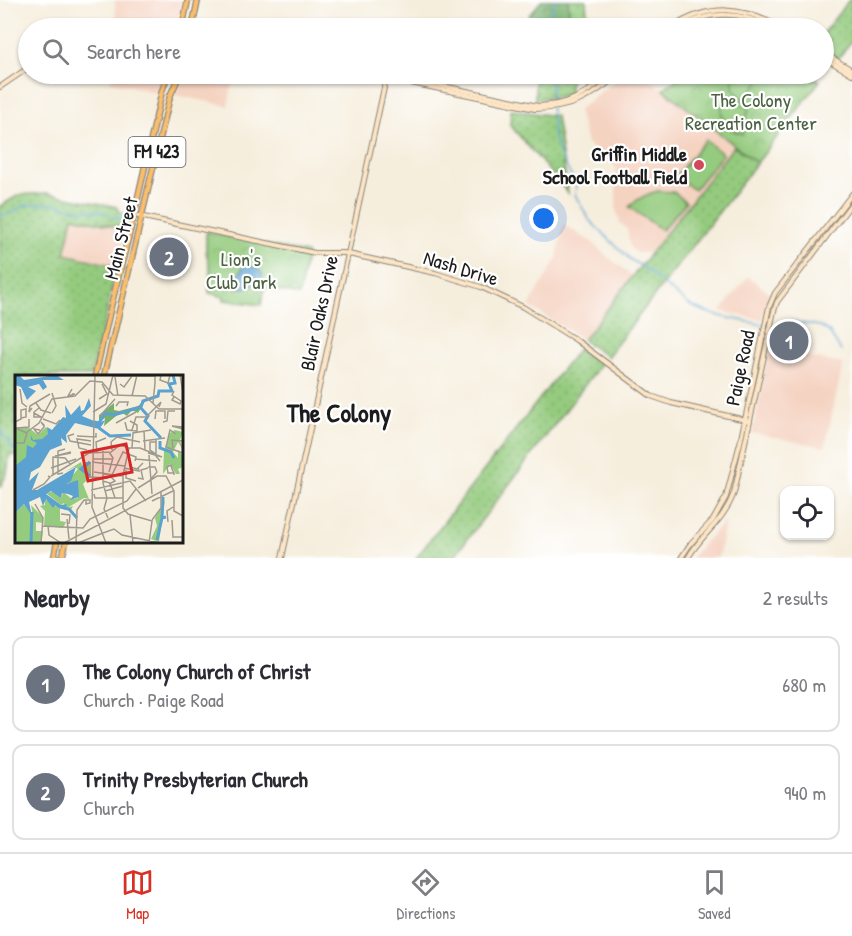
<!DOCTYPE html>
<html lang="en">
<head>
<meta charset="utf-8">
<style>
  :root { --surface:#fff; --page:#f7f7f7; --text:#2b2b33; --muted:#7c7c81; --line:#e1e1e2; --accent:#d93025 }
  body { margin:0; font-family:"Patrick Hand",sans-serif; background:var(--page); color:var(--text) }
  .controls { position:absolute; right:18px; bottom:18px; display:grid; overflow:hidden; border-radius:12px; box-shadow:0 2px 4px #0004 }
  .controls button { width:54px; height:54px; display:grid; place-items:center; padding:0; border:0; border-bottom:2px solid var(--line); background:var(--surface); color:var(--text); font:30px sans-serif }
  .you { position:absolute; left:544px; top:219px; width:21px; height:21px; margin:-15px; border:4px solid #fff; border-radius:50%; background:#1a73e8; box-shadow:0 0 0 9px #1a73e833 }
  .badge { display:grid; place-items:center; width:39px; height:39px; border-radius:50%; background:var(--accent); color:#fff; font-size:20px; font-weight:700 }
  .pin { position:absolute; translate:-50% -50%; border:3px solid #fff; box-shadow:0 2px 6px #0006 }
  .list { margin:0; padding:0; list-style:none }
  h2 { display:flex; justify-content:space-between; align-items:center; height:78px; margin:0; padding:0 24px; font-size:26px }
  h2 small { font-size:20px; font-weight:400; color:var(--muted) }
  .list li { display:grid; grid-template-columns:39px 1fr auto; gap:18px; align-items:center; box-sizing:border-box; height:96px; margin:0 12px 12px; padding:0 12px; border:2px solid var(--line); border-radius:12px }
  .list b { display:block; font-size:22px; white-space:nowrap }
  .list p { margin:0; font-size:20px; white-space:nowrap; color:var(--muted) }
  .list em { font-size:20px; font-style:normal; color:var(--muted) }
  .icon { flex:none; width:33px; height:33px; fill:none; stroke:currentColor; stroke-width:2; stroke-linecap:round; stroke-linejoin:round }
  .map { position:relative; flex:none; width:852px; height:558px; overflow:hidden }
  .search { position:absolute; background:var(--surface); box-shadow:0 2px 4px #0004; left:18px; right:18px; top:18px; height:66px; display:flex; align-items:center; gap:15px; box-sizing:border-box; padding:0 21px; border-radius:33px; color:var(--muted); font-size:22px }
  .sheet { height:294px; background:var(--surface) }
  nav { display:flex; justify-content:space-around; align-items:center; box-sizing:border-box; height:84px; border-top:2px solid var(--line); background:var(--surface); font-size:16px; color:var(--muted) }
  nav a { display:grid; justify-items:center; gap:3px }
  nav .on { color:var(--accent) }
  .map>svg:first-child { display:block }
  .built { fill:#f5d3c1 }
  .grass { fill:url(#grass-dots); stroke:#58744d; stroke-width:1.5 }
  .forest { fill:url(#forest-crowns); stroke:#4a6644; stroke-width:1.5 }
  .park { fill:url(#park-crowns); stroke:#58744d; stroke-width:1.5 }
  .pitch { fill:#94cb7e; stroke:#58744d; stroke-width:1.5 }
  .water { fill:#5ba2d1; stroke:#3c5f76; stroke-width:1.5 }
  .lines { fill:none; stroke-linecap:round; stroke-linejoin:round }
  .stream { stroke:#5ba2d1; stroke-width:1.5 }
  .secondary-casing { stroke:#89857c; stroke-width:6 }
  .primary-casing { stroke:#89857c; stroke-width:7 }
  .secondary { stroke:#fde5c5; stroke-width:4 }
  .primary { stroke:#fabe6d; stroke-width:4.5 }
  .poi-dot { fill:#d1495b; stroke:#fff; stroke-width:2 }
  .labels { text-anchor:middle; stroke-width:4.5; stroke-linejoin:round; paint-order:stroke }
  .shield { fill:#fff; stroke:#606060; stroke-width:1.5 }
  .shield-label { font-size:18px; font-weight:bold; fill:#1c1c1c }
  .park-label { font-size:20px; fill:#4c6243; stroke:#fff }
  .poi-label { font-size:20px; font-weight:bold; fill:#1c1c1c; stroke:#fff; text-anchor:end }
  .street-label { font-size:20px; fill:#1c1c1c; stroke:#fff }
  .district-label { font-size:26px; font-weight:bold; fill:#1c1c1c; stroke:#fff }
  .inset-river { fill:none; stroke:#5ba2d1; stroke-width:3 }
  .inset-road { fill:none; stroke:#9f9a90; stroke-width:1.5 }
  .view { fill:#d62828; fill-opacity:0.15; stroke:#d62828; stroke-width:3 }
  .inset-edge { fill:none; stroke:#1c1c1c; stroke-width:3 }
</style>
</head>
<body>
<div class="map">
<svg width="852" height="558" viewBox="0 0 852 558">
  <defs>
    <pattern id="grass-dots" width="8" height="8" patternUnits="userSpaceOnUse" patternTransform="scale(1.5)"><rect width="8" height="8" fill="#94cb7e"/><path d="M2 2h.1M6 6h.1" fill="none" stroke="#7fae6c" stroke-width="1.8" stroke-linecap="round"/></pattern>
    <pattern id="forest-crowns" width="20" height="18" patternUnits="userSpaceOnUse" patternTransform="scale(1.5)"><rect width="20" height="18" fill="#77af6d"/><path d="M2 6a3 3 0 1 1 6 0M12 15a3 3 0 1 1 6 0" fill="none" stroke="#618e59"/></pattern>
    <pattern id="park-crowns" width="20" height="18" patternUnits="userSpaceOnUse" patternTransform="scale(1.5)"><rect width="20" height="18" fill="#94cb7e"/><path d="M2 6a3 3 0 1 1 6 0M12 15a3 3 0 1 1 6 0" fill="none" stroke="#7fae6c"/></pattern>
  </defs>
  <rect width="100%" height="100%" fill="#fff"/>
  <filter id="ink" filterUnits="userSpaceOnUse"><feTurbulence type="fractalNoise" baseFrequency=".0167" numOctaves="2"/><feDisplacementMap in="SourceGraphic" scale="12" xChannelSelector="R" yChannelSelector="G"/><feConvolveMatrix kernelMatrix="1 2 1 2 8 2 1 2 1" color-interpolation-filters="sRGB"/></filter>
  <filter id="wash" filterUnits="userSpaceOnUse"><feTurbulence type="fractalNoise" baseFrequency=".008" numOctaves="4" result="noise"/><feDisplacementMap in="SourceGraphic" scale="24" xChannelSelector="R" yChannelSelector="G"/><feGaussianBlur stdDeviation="1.35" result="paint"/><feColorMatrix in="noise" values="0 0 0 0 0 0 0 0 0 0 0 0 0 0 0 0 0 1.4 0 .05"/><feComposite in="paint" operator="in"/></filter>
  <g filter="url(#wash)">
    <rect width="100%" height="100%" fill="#f6eedd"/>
    <g class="built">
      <polygon points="115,0 183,0 176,28 170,28 148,24 118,24 115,11"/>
      <polygon points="112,74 164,74 157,93 110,81"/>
      <polygon points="186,74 235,74 228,106 175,95"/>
      <polygon points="623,74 643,74 734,146 649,253 637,253 630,248 627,229 620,223 616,209 616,167 587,144 578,110"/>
      <polygon points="73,217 127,229 116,266 65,254"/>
      <polygon points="563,224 593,243 603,253 632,275 583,340 529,306 557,258"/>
      <polygon points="748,276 771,294 766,306 762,320 721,311"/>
      <polygon points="769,349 843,364 825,447 752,433"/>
      <polygon points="726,520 718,558 691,558 702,545"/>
    </g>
    <g class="grass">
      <polygon points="568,0 586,0 588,28 566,28 569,15"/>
      <polygon points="849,0 852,0 852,40 838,59 824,51 824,32"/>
      <polygon points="535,74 573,74 569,85 571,95 535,99"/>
      <polygon points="511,110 556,116 568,193 510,125"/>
      <polygon points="734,146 757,163 607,357 583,340"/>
      <polygon points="47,193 117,207 120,212 128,214 127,229 73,217 65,254 116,266 107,312 91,376 16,376 16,456 10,454 7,473 0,488 0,206 19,195"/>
      <polygon points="578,349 601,364 453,558 416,558"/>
    </g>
    <polygon class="forest" points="542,0 568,0 569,15 566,28 539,28 535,26 529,15"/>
    <g class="park">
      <polygon points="684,74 807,74 820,81 757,163 663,89"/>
      <polygon points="208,232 307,253 299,295 266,288 264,290 261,305 224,300 224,297 209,293 210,268 206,252 206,233"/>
    </g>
    <g class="pitch">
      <path d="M733,74h20l8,5 -17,21c-9,-7 -13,-14 -11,-26z"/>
      <path d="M723,100l26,7 -6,27c-18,-4 -25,-16 -20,-34z"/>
      <polygon points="705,140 723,154 694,190 676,176"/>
      <path d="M658,191l16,1 12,10 -24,28 -33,-23c9,-9 17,-13 29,-16z"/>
    </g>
    <path class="water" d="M246,264c7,0 14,5 17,11l-1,1v5l-17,7 -10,-1 5,-8 -2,-2 5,-11z"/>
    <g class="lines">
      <g class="stream">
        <polyline points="554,28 551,14 555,0"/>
        <polyline points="551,103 551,88 554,74"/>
        <polyline points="551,108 554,138 559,152 576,186 575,195 590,221 631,260 646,269 664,285 691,306 715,315 759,324 776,326 788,321 820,326 829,332 841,351"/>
        <polyline points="0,215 9,214 26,205 40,204 56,204 73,209 97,211 109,214"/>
        <polyline points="113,217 126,220"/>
        <polyline points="0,425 3,436 9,440 10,446 16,451"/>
      </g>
    </g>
  </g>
  <g filter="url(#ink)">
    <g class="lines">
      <g class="secondary-casing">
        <g id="secondary">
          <polyline points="131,28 151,28"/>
          <path d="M671,28c38,-25 72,-22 110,0"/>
          <path d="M678,28c31,-18 64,-17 95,0"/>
          <polyline points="824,53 852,70"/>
          <polyline points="824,58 852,74"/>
          <path d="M368,74l167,35c37,0 56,-12 85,-35"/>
          <path d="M387,74l151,32c36,-2 46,-12 74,-32"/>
          <polyline points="0,87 28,68"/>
          <polyline points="134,215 315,253 344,253 435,273 481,287 523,307 576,340 651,396 671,403 750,421"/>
          <polyline points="282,558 387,74"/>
          <polyline points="681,558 691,543 713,520 726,497 740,443 769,307 775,293 852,194"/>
          <path d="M688,558c14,-25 35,-35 46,-65l40,-182 3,-9 75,-99"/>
        </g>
      </g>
      <g class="primary-casing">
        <g id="primary">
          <polyline points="182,28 188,0"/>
          <polyline points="192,28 198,0"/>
          <polyline points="95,376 110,310 134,215 162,91 168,74"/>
          <polyline points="104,376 170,96 180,74"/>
          <polyline points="54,558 57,542"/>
          <polyline points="62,558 66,542"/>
        </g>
      </g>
      <use href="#secondary" class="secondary"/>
      <use href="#primary" class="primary"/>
    </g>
  </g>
  <circle class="poi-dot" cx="699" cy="165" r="6"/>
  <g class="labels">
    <rect class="shield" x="128.5" y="137" width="57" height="30" rx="4.5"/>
    <g class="shield-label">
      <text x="157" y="158">FM 423</text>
    </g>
    <g class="park-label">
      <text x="751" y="107">The Colony<tspan x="751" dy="23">Recreation Center</tspan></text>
      <text x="241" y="266">Lion's<tspan x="241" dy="23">Club Park</tspan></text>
    </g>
    <g class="poi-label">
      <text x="687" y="161">Griffin Middle<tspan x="687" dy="23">School Football Field</tspan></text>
    </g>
    <g class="street-label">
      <text transform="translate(121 238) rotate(-76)" y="7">Main Street</text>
      <text transform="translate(461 268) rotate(17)" y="7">Nash Drive</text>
      <text transform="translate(319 313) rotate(-78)" y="7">Blair Oaks Drive</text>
      <text transform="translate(740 368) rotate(-78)" y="7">Paige Road</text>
    </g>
    <g class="district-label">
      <text x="339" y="422">The Colony</text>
    </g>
  </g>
  <g transform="translate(15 375)">
    <rect width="168" height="168" fill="#f6eedd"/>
    <path d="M0,53h14l9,7 8,-8 5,6 -36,44zM160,55l8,2 -3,8 3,10 -5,-8 -5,10 5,6v-8l5,6v11l-5,2 2,5h-4l-6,-10 -7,10 1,-23 6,-18zM66,87l1,3 3,-3h6v14l-8,8 6,15 -5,-1 -17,10 6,-2 -2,4 -5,-1 -2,-6 -3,2 -15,-12 8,-2 7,7 2,-6 9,7 6,-1v-17l-13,3 13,-15 -3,-2 -10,5zM150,125l-6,42 -8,-3 6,-13 -2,-8zM9,129l9,12 -2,-11 12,12v6l-7,-1v9h7l-2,12h-26v-30z" fill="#94cb7e"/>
    <path d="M132,23l-9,15 -6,-3 -5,6 -6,-4 -17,14 1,-8 -6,4v-7l15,-12v7l5,1 19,-5z" fill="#77af6d"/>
    <path d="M30,124l15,9v13l6,1 -3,6 -19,-2 1,-15 -5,-5 5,-1z" fill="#94cb7e"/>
    <path d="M4,0l5,5 32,-5 8,5h-21l4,7 -4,3 -4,-6 -11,3 8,4 -9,9 -6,-13 -6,-2v-9zM74,23l2,8 -9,10 17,7 6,-3 -2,4 -4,5 -24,-6 -9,12 1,8 -6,-5 1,7 -12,5 -10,17 -9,5 -2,9 10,-9 -7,18h5l39,-23 -5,14 -5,3 12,-4 1,17 -9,3 3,-4 -5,-2 -6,-1 -1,5 -10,-7 -5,3 15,11 6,-1 -2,5 4,2 -10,-3 -4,-3 -2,3 -7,-9 -3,7 -3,-9 -11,5 3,14 -8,-12 -9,9v-47l11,-9 1,-12 6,3 4,-5 -6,-3v-5l2,5 9,-1 6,-5 -1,-7 5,3 11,-13 3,1 -1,-13 6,10 9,-10 1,6 3,-1z" fill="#5ba2d1"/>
    <path class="inset-river" d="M125,32l8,9 -3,5 16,17M79,47l5,1 6,-10 9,2 27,-8 2,-6 15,-5 1,-5h13l-3,-7 6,-1 -2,-8M84,53l11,8 21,-1M145,66v7l11,4 3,6M75,101l-9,-7 9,-7M46,132l8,2 8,9M147,143l1,-21M142,165l5,-22 4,-1M16,168l1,-31"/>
    <path class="inset-road" d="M80,0l-3,132 14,36M146,0l-1,5 8,3 2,-8M165,0l3,18M98,1h42v7M100,2l3,19M105,9l4,3 8,-11M5,14l2,14 5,4M57,14l-4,7 7,-2h-3M37,18l4,13 -4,7M117,21l5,-21M159,22l-2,3 8,4 1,-3 -9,-6 2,-4M84,24l8,-5 -5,-10M21,28l5,7 10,3M138,28l2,-20M101,31l3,-4h9l-1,4M17,33l-3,4 1,-6 20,-12M78,37l13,-8 7,-29M19,38l7,4h-7v-5l5,-4M85,41l15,-17M28,44l13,5 4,-4M140,44l1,-8h9v8M0,47l6,-3v-9l5,-1v8l-5,1M110,47l2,8 10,1v-6l-7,-4M148,47l4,-1 1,-10h7M101,48l20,-11M0,53l12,5 -3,10h-8M1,53l13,-1v-8M168,54l-11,-3 11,1M25,55l-6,-1 4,5 6,-7v-2l-3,-3 3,4M117,55l4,-13h10l15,-15 -2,5M129,56l1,19M12,57l12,-9 13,-24 23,-3 15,-15 12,1 11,13 32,1 14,13h24M59,59l-6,2 2,5 21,4M161,59l-6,-4 -4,17 17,6M62,61l19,1v-4M141,65v16l4,5M128,66l22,-3M114,73h11l22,9 -14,-4M114,73l-6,27v33l5,6 24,7 -3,22M117,73l1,-15 18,-3M158,73l-1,-8 11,1M72,75l-8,-2 -2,-9 14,2M97,75l-1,-8 6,-5 23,5M88,76v32l4,15 -3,11 4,9M56,77l-16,4 16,-3M82,78l-1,-11 10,-4M141,79l-6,-4v-8h6M134,80l3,39M78,84h20M120,84l22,2M115,85v7l7,2 6,-6M77,87l33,4M133,92h7l2,5 -7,8M36,93l25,-9M109,93l15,3 -1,-4M111,95v8l10,3M79,97l28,4M94,97l4,-14 -4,-6M48,98l-5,1v-23l7,-2M159,98h-6l-1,-6 4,-2 1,4 2,4v2M38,99v-17l12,1 6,7M36,101l38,-23 22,-1 9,-7 9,3M74,102l19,1M123,103l5,1 -2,-9 7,-2M88,106l7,2 5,15M94,109l6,-3 -4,-4 12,-25 13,5 -1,4M123,113l19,-12h9l8,15v20l9,5M18,115l11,-6 6,-7 -2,-1M76,115l39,-9 16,20M90,116l18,-5M79,119l1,4h28M137,126l21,-10M20,129l8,14 -2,25M46,139l9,1 -1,9M115,140l3,28M52,144l2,20M137,145l9,-12v-16M157,145l1,17h10M153,147l-1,-11 6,-4M28,151l40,2 7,-9 37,-18 9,-12M33,151l1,9 12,8M88,158l11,-4 8,6 38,8M49,168l119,-63M61,168l1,-33 7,-10h6v3l-4,1v-4M63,168l25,-10"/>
    <path class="view" d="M111,69l6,28 -44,9 -6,-28z"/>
    <rect width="168" height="168" class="inset-edge"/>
  </g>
</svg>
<div class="controls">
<button><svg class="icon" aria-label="locate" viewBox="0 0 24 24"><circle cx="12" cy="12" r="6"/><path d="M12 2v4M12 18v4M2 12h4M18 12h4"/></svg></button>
</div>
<div class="you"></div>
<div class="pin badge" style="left:789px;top:341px;background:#6b7280">1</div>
<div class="pin badge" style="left:169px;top:257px;background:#6b7280">2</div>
<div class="search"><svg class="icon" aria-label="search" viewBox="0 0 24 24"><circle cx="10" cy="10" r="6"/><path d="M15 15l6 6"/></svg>Search here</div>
</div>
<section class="sheet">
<h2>Nearby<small>2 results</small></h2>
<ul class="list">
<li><span class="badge" style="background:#6b7280">1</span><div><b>The Colony Church of Christ</b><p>Church · Paige Road</p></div><em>680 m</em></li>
<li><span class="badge" style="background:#6b7280">2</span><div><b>Trinity Presbyterian Church</b><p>Church</p></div><em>940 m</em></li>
</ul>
</section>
<nav>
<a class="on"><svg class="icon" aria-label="map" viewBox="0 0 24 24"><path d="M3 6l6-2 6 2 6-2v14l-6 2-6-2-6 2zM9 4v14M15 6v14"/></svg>Map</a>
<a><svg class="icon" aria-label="directions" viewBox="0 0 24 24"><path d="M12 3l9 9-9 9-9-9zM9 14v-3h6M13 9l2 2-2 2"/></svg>Directions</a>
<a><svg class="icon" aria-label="saved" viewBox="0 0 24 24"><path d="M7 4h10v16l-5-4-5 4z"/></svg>Saved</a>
</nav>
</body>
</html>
